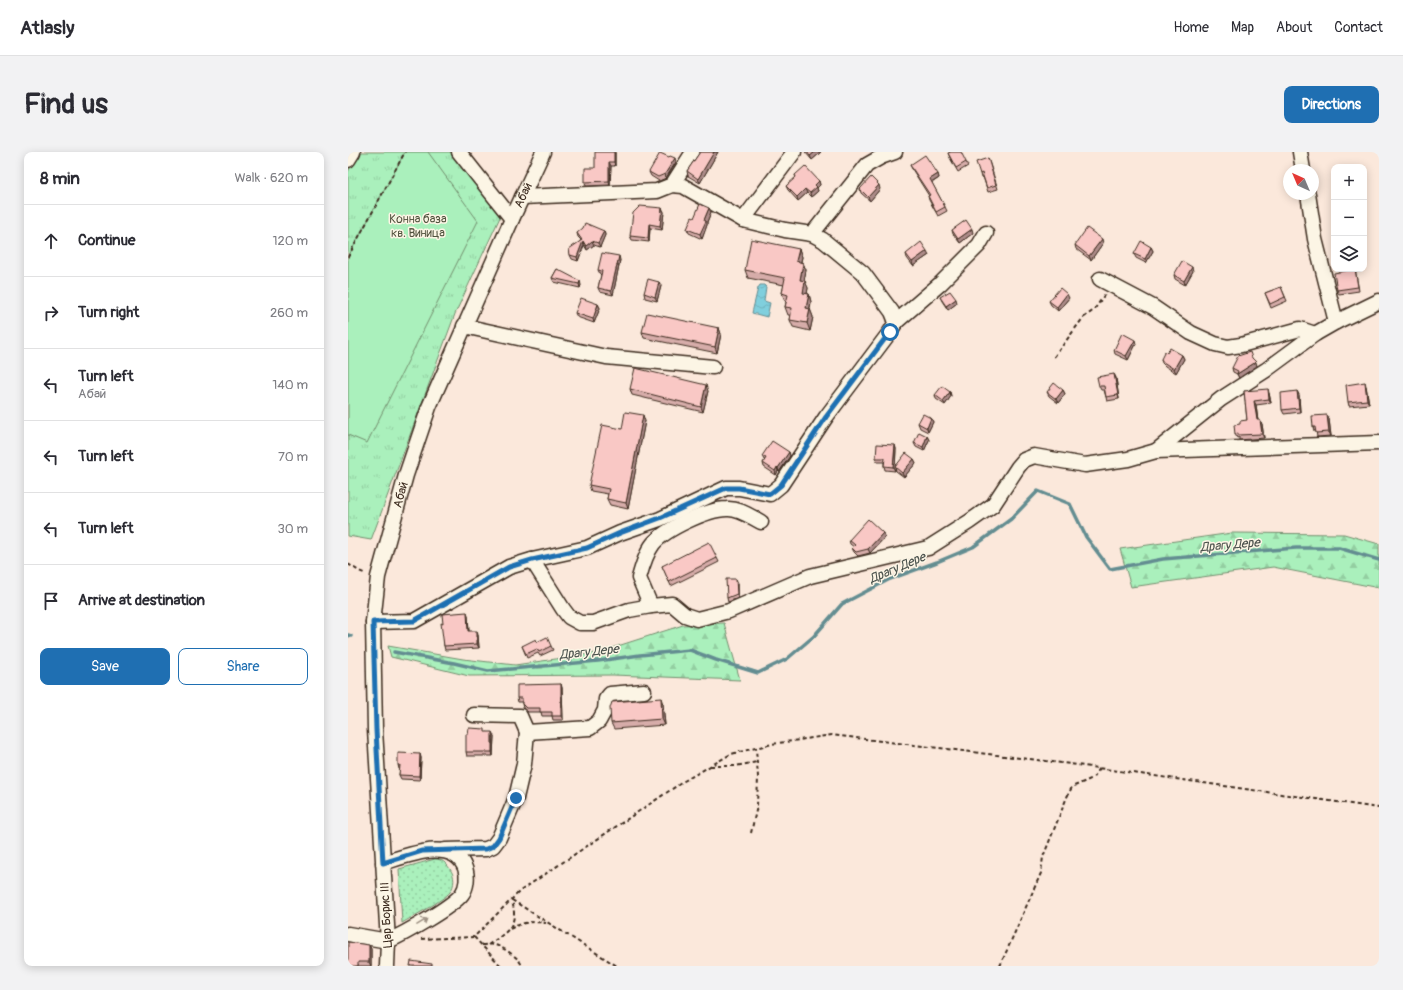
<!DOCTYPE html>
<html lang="en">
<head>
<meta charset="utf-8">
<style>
  :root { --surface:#fff; --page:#f2f2f3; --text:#2b2b33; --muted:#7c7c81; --line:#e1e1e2; --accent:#1f6fb2 }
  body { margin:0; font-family:Pangolin,sans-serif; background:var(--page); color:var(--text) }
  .controls { position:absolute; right:12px; top:12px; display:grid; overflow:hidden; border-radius:8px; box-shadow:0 2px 10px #0003 }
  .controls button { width:36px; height:36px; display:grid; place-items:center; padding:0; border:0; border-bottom:1px solid var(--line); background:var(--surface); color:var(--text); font:20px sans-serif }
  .compass { position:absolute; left:935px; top:12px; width:36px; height:36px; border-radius:50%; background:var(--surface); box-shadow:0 2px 10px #0003; rotate:316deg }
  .stop { position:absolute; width:12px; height:12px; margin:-9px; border:3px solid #1f6fb2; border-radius:50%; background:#fff }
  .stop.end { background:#1f6fb2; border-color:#fff; box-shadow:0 1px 4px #0008 }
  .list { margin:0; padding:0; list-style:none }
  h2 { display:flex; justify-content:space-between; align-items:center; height:52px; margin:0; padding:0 16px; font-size:17px }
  h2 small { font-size:13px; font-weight:400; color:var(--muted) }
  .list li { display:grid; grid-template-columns:26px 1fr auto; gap:12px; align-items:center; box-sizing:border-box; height:72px; padding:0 16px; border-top:1px solid var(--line) }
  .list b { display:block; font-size:15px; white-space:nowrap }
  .list p { margin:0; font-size:13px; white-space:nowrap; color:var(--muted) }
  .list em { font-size:13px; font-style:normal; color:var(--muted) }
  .actions { display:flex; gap:8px; padding:12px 16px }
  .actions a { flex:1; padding:9px 0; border:1px solid var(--accent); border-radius:8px; text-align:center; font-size:14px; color:var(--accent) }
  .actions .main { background:var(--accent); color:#fff }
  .icon { flex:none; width:22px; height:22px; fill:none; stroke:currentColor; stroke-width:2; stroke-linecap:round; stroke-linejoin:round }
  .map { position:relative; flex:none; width:1031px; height:814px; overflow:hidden; border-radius:8px }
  header { display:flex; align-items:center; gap:24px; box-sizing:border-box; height:56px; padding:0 20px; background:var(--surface); border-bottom:1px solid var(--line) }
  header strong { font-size:19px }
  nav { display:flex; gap:22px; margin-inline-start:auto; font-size:14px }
  .intro { display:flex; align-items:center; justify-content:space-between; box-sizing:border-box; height:96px; padding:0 24px }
  h1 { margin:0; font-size:28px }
  .button { padding:10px 18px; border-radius:8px; background:var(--accent); color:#fff; font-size:14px; font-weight:700 }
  main { display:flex; gap:24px; padding:0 24px }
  aside { flex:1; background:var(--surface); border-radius:8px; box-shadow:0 2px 10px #0003 }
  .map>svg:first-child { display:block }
  .grass { fill:url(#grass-dots); stroke:#728d6d }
  .forest { fill:url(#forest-firs); stroke:#728d6d }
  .park { fill:url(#park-tufts); stroke:#728d6d }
  .pitch { fill:#aaf0bc; stroke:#728d6d }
  .water { fill:url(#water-waves); stroke:#648d91 }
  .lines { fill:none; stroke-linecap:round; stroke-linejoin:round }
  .stream { stroke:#648d91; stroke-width:3.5 }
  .minor-casing { stroke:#3b2a1e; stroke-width:17 }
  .path { stroke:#3b2a1e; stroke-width:2; stroke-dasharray:4 3; stroke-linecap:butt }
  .minor { stroke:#fcf5e5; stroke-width:14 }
  .wall { fill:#d6aca9; stroke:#3b2a1e }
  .shaded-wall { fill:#ae8c8a; stroke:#3b2a1e }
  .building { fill:#f9c8c5; stroke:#3b2a1e }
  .oneway { stroke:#9c9082 }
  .route { stroke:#1f6fb2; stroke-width:5 }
  .labels { text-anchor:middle; stroke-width:3; stroke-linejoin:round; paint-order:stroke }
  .street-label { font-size:12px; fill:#3b2a1e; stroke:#fcf5e5 }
  .park-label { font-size:12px; fill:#51523e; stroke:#fcf5e5 }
  .water-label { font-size:13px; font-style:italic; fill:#4c534e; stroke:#fcf5e5 }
</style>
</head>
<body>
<header>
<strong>Atlasly</strong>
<nav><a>Home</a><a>Map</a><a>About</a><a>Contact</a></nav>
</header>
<div class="intro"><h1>Find us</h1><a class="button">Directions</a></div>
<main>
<aside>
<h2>8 min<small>Walk · 620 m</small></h2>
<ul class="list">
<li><svg class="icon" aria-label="ahead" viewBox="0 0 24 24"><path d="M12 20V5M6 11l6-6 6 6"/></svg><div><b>Continue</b></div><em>120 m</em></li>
<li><svg class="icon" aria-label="right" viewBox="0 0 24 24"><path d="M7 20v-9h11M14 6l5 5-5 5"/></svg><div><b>Turn right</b></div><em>260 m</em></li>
<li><svg class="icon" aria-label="left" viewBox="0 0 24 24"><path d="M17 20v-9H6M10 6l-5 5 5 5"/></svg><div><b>Turn left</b><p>Абай</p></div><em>140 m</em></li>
<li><svg class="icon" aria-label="left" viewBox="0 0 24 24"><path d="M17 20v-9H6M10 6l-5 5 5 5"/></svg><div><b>Turn left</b></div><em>70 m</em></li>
<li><svg class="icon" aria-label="left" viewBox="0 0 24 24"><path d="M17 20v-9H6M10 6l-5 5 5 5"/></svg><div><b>Turn left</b></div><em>30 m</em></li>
<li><svg class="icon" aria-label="arrive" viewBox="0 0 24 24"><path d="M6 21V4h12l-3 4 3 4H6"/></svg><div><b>Arrive at destination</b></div></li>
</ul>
<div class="actions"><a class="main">Save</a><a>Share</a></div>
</aside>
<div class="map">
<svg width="1031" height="814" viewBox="0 0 1031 814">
  <defs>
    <pattern id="grass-dots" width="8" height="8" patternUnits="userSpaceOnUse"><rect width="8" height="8" fill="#aaf0bc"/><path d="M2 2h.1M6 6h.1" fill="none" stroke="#93cea1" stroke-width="1.8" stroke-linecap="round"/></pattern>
    <pattern id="forest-firs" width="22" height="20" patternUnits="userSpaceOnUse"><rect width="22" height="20" fill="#aaf0bc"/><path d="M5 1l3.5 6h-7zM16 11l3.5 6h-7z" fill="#93cea1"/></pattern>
    <pattern id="park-tufts" width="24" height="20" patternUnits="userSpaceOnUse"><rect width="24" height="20" fill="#aaf0bc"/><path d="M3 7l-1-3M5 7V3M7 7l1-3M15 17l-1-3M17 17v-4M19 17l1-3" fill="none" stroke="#93cea1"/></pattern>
    <pattern id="water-waves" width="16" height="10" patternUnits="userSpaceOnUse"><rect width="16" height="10" fill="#80cfdd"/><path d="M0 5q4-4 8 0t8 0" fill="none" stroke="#70b2bd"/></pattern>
  </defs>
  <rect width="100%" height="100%" fill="#fbe8db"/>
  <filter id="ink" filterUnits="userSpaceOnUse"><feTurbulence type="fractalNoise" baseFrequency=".025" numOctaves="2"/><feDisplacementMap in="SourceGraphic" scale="8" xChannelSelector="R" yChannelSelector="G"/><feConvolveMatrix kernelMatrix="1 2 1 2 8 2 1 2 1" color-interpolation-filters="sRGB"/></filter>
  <g filter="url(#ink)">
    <path class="grass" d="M87,707c7,0 11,4 15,10 5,7 5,16 0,23 -6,8 -38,25 -48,31l-3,-54z"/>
    <g class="forest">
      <polygon points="884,381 996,382 1031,392 1031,436 925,415 783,435 772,397"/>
      <polygon points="376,471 392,528 265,523 121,524 43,505 40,494 115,507 167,513 248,501 335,473"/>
    </g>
    <polygon class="park" points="11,0 103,0 153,63 107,162 23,388 0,384 0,20"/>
    <polygon class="pitch" points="57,0 80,0 130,69 19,291 0,283 0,105"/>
    <polygon class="water" points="412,133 416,133 418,135 416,149 422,151 419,165 404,161 410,136"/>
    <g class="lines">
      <g class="stream">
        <polyline points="0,483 3,484"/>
        <polyline points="46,500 106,511 140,519 250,509 292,503 342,498 368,508 410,521 439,507 466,484 494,452 542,427 589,410 625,395 663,367 690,339 722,352 738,385 762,417 815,407 948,396 991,396 1031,408"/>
      </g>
      <g class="minor-casing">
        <g id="minor">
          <polyline points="111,0 164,67"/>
          <polyline points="952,0 955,18"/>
          <polyline points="0,8 5,0"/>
          <polyline points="324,33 345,0"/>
          <polyline points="960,42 967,87 988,170"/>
          <polyline points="174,45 309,39 324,33 335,34 395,68 437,78 464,82 475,88 515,121 544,160 548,170 542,180 478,265 433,333 422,342 391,336 378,336 312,367 272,381 239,396 184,408"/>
          <polyline points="395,68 446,0"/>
          <polyline points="464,82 519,13 533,5 547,0"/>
          <polyline points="752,127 805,155 843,181 867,192 880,195 893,193 952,177 967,182"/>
          <polyline points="548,170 592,132 631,93 638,81"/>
          <polyline points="116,174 258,205 365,215"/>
          <polyline points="808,299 873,247 918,218 967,182 988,170 1031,149"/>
          <path d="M303,454l-12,-28c3,-11 7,-25 14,-34 12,-15 55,-35 74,-35 12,-1 24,8 34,13"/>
          <polyline points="25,470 66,469 161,415 184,408 215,457 221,465 232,471 245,471 281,458 303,454 324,452 337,463 349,467 381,459 462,424 580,396 621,370 645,353 670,315 676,308 686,304 737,313 780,307 808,299 1031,291"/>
          <polyline points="179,580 242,576 251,569 257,558 258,547 262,542 296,539"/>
          <polyline points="97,698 138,697 145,694 151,686 168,646 176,612 179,580 172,564 126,563"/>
          <path d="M35,711c23,-7 70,-27 82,5 3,8 2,19 -3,26 -10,13 -58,40 -74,47"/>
          <polyline points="0,782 40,789"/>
          <path id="s1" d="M39,814l1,-25 -13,-211 -2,-108 5,-45 28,-102 23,-68 83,-188 31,-67"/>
        </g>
      </g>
      <g class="path">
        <polyline points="0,105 57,0"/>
        <polyline points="706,205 735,166 746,158 757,142"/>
        <polyline points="0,412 11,419 18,422"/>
        <polyline points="362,614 387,614 409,610"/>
        <polyline points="403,681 409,654 410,625 408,596"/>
        <polyline points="164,748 269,814"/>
        <path d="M162,777c12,-7 22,-8 36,-6"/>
        <polyline points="126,785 153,814"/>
        <polyline points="73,787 126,785 172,739 336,629 383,602 424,592 484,583 722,612 1031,656"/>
        <path d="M134,793c4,0 9,-1 13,0 8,2 25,13 27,21"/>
        <path d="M140,793c19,-13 31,-19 24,-44"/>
        <polyline points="652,814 693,721 695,705 719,645 724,635 745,626 752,616"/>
      </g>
      <use href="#minor" class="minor"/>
    </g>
    <g class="wall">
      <polygon points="267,0 267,14 263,14 262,33 238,34 237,30 247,16"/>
      <polygon points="352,0 370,0 352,31 340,24 339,19"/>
      <polygon points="457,0 473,0 464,8"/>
      <polygon points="600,1 618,10 620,14 610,20 602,6"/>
      <polygon points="640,6 650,37 640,40 635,25 633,26 632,22"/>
      <polygon points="328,10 318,26 311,29 303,24 301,20"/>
      <polygon points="562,13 590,22 591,26 584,31 597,55 599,59 590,64 581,48 580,44 581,44 564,17"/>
      <polygon points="447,23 471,29 472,33 469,36 470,39 463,45 459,41 450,49 440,38 438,34 448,26"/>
      <polygon points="512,37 532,37 522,49 513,41"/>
      <polygon points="314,56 316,60 314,78 302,76 301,90 284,88 282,84"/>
      <polygon points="361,56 363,60 359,70 359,73 354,87 341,81 339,77 346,66"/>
      <polygon points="604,78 625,81 612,91 605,82"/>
      <polygon points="256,79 257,83 252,95 246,93 239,98 236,93 230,109 224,107 222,103 233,88 230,85 229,81"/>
      <polygon points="755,91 743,108 728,97 727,93"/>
      <polygon points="803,95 805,99 798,111 788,106 786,102"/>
      <polygon points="451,97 454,105 453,110 455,111 458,118 456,128 460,136 459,141 461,142 463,150 462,157 465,165 462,179 445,175 442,168 443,163 440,163 437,155 438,150 437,149 434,141 436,133 400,126 397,118"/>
      <polygon points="558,102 581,103 565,114 559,106"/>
      <polygon points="272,108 265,143 252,140 250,136 253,123 252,122 250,118"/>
      <polygon points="209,117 233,133 232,136 206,130 204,126"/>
      <polygon points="1007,117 1008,122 1011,139 991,142 989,138"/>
      <polygon points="845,119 837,133 827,127 826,123"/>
      <polygon points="311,130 313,134 309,149 297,146 296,141"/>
      <polygon points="933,135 939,149 923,156 917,141"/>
      <polygon points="592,145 609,151 600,158 594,149"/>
      <polygon points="721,146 710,159 703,153 701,149"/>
      <polygon points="250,152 252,156 246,171 229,165 227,161"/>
      <polygon points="371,176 373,182 369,201 296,186 294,180"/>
      <polygon points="788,192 780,208 767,202 766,198"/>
      <polygon points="819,201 834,203 836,207 828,221 817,214 814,211 813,207"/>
      <polygon points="904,206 909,214 891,226 889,222 885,220 884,216"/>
      <polygon points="766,222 768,226 771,247 759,249 756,238 753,238 751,234"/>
      <polygon points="1018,234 1021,252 1001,254 1000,250"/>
      <polygon points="282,237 360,239 355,260 284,243"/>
      <polygon points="715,238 717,242 710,251 701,244 699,240"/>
      <polygon points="896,239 921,241 923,251 908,253 910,268 914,272 916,286 891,288 891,285 889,286 887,282 899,268"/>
      <polygon points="949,239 951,243 952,260 936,262 934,258"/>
      <polygon points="602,240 603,244 597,253 588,247 587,243"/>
      <polygon points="583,266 585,270 580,280 572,276 570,271"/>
      <polygon points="981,267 983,284 969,285 968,279 966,279 965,275"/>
      <polygon points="297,269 280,357 262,353 259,347 260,342 243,339 241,333 274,277"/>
      <polygon points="579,284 581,288 576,299 568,295 566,291"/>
      <polygon points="547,293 548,297 547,315 566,307 568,311 556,325 548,319 547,315 547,319 537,318 536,314 536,310 529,310 528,306"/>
      <polygon points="441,300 442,304 431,320 430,319 428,323 416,315 415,311 417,308 416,308 414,304"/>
      <polygon points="537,385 522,401 510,404 506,400 504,396 506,395 502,392 501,388"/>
      <polygon points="369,406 371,410 323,434 314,414"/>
      <polygon points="390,431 390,446 380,450 379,446"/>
      <polygon points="120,464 121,479 130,483 131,496 97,498 96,494 95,472"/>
      <polygon points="174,494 203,494 205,498 192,504 190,501 179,506"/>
      <polygon points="213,532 214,536 215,568 205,568 204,564 194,564 193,560 180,560 175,556 174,552 174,550 170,550 169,546"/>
      <polygon points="315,552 317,573 266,577 263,571"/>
      <polygon points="139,580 146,584 145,604 119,604 118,600"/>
      <polygon points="72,602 73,606 72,628 53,627 51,623 52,617 51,617 50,613"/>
      <polygon points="21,793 23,797 23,814 0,814"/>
    </g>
    <g class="shaded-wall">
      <polygon points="266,0 267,0 267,14 266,10"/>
      <polygon points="366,0 370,0 352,31 350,27"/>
      <polygon points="467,0 473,0 464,8 462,4"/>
      <polygon points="327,6 328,10 318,26 317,22"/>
      <polygon points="261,10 263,14 262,33 261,29"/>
      <polygon points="590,22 591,26 583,31 582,27"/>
      <polygon points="471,29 472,33 469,36 470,39 463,45 462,41 467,33"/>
      <polygon points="531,33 532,37 522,49 520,45"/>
      <polygon points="457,37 459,41 450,49 449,45"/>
      <polygon points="314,56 316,60 314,78 312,74"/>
      <polygon points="361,56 363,60 359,70 359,73 354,87 352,82 356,68"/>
      <polygon points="301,72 302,76 301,90 300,86"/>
      <polygon points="624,77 625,81 612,91 610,87"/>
      <polygon points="256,79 257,83 252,95 250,91"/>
      <polygon points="754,87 755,91 743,108 741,104"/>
      <polygon points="235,89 236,93 230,109 229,105"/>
      <polygon points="244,89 246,93 239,98 238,94"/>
      <polygon points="803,95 805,99 798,111 797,107"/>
      <polygon points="451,97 454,105 451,117 448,109"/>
      <polygon points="579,99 581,103 565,114 564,110"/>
      <polygon points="271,104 272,108 265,143 263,139"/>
      <polygon points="455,111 458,118 455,135 452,128"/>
      <polygon points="844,115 845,119 837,133 836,129"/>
      <polygon points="232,129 233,133 232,136 231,132"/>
      <polygon points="457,129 460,136 458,149 455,141"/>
      <polygon points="311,130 313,134 309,149 307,145"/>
      <polygon points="461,142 463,150 460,164 458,156"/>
      <polygon points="719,142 721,146 710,159 709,155"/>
      <polygon points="608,147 609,151 600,158 598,154"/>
      <polygon points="250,152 252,156 246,171 245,167"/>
      <polygon points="462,157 465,165 462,179 459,171"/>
      <polygon points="371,176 373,182 369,201 367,195"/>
      <polygon points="787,188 788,192 780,208 778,204"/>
      <polygon points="834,203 836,207 828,221 826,217"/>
      <polygon points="908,210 909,214 891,226 889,222"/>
      <polygon points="766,222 768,226 771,247 770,243"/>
      <polygon points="1017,230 1018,234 1021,252 1019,248"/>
      <polygon points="358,233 360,239 355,260 353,255"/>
      <polygon points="920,237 921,241 923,251 921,247"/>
      <polygon points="715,238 717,242 710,251 708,247"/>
      <polygon points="949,239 951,243 952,260 951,256"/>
      <polygon points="602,240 603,244 597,253 595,249"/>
      <polygon points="906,249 908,253 910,272 909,268"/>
      <polygon points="295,263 297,269 280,357 278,351"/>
      <polygon points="979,263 981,267 983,284 981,280"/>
      <polygon points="583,266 585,270 580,280 579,276"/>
      <polygon points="912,268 914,272 916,286 914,282"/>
      <polygon points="579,284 581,288 576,299 575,295"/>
      <polygon points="547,293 548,297 547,319 545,315"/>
      <polygon points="441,300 442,304 431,320 430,316"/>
      <polygon points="566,307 568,311 556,325 554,321"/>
      <polygon points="429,315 430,319 428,323 427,319"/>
      <polygon points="535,381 537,385 522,401 520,397"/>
      <polygon points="388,427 390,431 390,446 389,442"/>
      <polygon points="119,460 120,464 121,483 120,479"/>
      <polygon points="129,479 130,483 131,496 129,492"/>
      <polygon points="213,532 214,536 215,568 213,564"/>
      <polygon points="313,546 315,552 317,573 314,567"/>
      <polygon points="144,580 146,584 145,604 144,600"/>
      <polygon points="72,602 73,606 72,628 71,624"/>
      <polygon points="21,793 23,797 23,814 21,810"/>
    </g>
    <g class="building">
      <polygon points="247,0 266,0 266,10 261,10 261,29 237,30 237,16 247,16"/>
      <polygon points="352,0 366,0 350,27 339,19"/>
      <polygon points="459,0 467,0 462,4"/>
      <polygon points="603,0 613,0 618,10 608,16 600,1"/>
      <polygon points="312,1 321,5 322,4 327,6 317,22 310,25 301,20"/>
      <polygon points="577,3 590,22 582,27 597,55 588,60 580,44 582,43 562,13"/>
      <polygon points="640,6 648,33 639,36 634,21 632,22 628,10"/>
      <polygon points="457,14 471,29 467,33 469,35 462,41 457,37 449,45 438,34 448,25 447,23"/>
      <polygon points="523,25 531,33 520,45 512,37"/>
      <polygon points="352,52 361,56 356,68 358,69 352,82 339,77 344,65 346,66"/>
      <polygon points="292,54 314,56 312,74 301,72 300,86 282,84 285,61"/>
      <polygon points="618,68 624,77 610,87 604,78"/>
      <polygon points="237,71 256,79 250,91 244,89 238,94 235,89 229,105 222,103 221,97 234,88 229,81 235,76"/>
      <polygon points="739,76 754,87 741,104 727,93"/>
      <polygon points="403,87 451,97 448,109 455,111 452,128 457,129 455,141 461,142 458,156 462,157 459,171 442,168 444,156 437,155 440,143 434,141 437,126 397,118"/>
      <polygon points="793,89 803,95 797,107 786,102"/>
      <polygon points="573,90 579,99 564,110 558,102"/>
      <polygon points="254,101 271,104 263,139 250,136 254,119 250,118"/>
      <polygon points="834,109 844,115 836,129 826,123"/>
      <polygon points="209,117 232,129 231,132 204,126"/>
      <polygon points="1007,117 1010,135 989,138 986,121"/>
      <polygon points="300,127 311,130 307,145 296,141"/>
      <polygon points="933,135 937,145 922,152 917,141"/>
      <polygon points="712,136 719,142 709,155 701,149"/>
      <polygon points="602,139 608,147 598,154 592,145"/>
      <polygon points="233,146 250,152 245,167 227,161"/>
      <polygon points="299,161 371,176 367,195 294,180"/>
      <polygon points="774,181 787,188 778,204 766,198"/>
      <polygon points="822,196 834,203 826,217 815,210 813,207 817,199 819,201"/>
      <polygon points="902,200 904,206 908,210 889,222 890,219 884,216 890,204"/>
      <polygon points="287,216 358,233 353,255 282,237"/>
      <polygon points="766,222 770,243 758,245 756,234 751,234 749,225"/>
      <polygon points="1017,230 1019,248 1000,250 998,233"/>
      <polygon points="706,231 715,238 708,247 699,240"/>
      <polygon points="594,234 602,240 595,249 587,243"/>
      <polygon points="920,237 921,247 906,249 909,268 912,268 914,282 890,283 890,281 887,282 886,273 892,272 892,269 899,268 896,239"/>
      <polygon points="949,239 951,256 934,258 933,241"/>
      <polygon points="277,260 295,263 278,351 259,347 261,337 241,333 254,273 274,277"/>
      <polygon points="575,262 583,266 579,276 570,271"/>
      <polygon points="979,263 981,280 968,281 967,275 965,275 964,264"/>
      <polygon points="571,280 579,284 575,295 566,291"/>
      <polygon points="424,289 441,300 430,316 429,315 427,319 415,311 418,306 414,304"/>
      <polygon points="529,292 547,293 545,315 536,314 537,306 528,306"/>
      <polygon points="558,301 566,307 554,321 547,315"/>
      <polygon points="520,367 535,381 520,397 508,400 504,396 507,393 501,388"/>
      <polygon points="361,390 369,406 321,430 314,414"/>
      <polygon points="378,427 388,427 389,442 379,446"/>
      <polygon points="119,460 120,479 129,479 129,492 96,494 93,471 95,472 94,462"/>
      <polygon points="199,485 203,494 191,500 189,497 178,502 174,494 188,487 189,490"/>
      <polygon points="213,532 213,564 204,564 204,560 192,560 192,556 178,556 174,552 174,546 169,546 169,533"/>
      <polygon points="313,546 314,567 263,571 262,556 264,550"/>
      <polygon points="121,576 137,577 137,580 144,580 144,600 118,600 118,582 120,582"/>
      <polygon points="50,601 72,602 71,624 51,623 52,613 50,613"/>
      <polygon points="0,790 21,793 21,810 10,810 10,814 0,814"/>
      <polygon points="63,809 84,812 84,814 62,814"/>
    </g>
    <defs><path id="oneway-shaft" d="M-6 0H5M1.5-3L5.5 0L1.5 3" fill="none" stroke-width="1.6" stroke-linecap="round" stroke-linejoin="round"/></defs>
    <use class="oneway" href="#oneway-shaft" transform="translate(74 770) rotate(-32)"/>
  </g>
  <g class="lines" filter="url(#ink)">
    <polyline class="route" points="168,646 151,686 145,694 138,697 74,699 35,711 28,578 25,470 66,469 161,415 184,408 239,396 272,381 312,366 378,336 391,336 422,342 433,333 478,265 542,180"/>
  </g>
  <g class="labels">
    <g class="street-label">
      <text dy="4" stroke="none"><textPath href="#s1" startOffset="799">Абай</textPath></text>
      <text dy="4" stroke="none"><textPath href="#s1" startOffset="475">Абай</textPath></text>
      <text transform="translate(38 763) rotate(-93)" y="4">Цар Борис III</text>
    </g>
    <g class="park-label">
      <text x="70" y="71">Конна база<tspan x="70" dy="14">кв. Виница</tspan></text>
    </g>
    <g class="water-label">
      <text transform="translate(882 392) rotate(-5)" y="5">Драгу Дере</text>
      <text transform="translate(549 415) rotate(-23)" y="5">Драгу Дере</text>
      <text transform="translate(241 499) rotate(-6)" y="5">Драгу Дере</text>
    </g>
  </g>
</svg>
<div class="controls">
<button>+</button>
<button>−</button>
<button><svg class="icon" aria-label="layers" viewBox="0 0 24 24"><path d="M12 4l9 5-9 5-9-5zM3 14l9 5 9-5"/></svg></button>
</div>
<svg class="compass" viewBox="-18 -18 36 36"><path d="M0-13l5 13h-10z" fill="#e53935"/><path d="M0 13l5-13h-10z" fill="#7c7c81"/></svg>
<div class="stop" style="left:542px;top:180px"></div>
<div class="stop end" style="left:168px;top:646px"></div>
</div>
</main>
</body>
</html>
